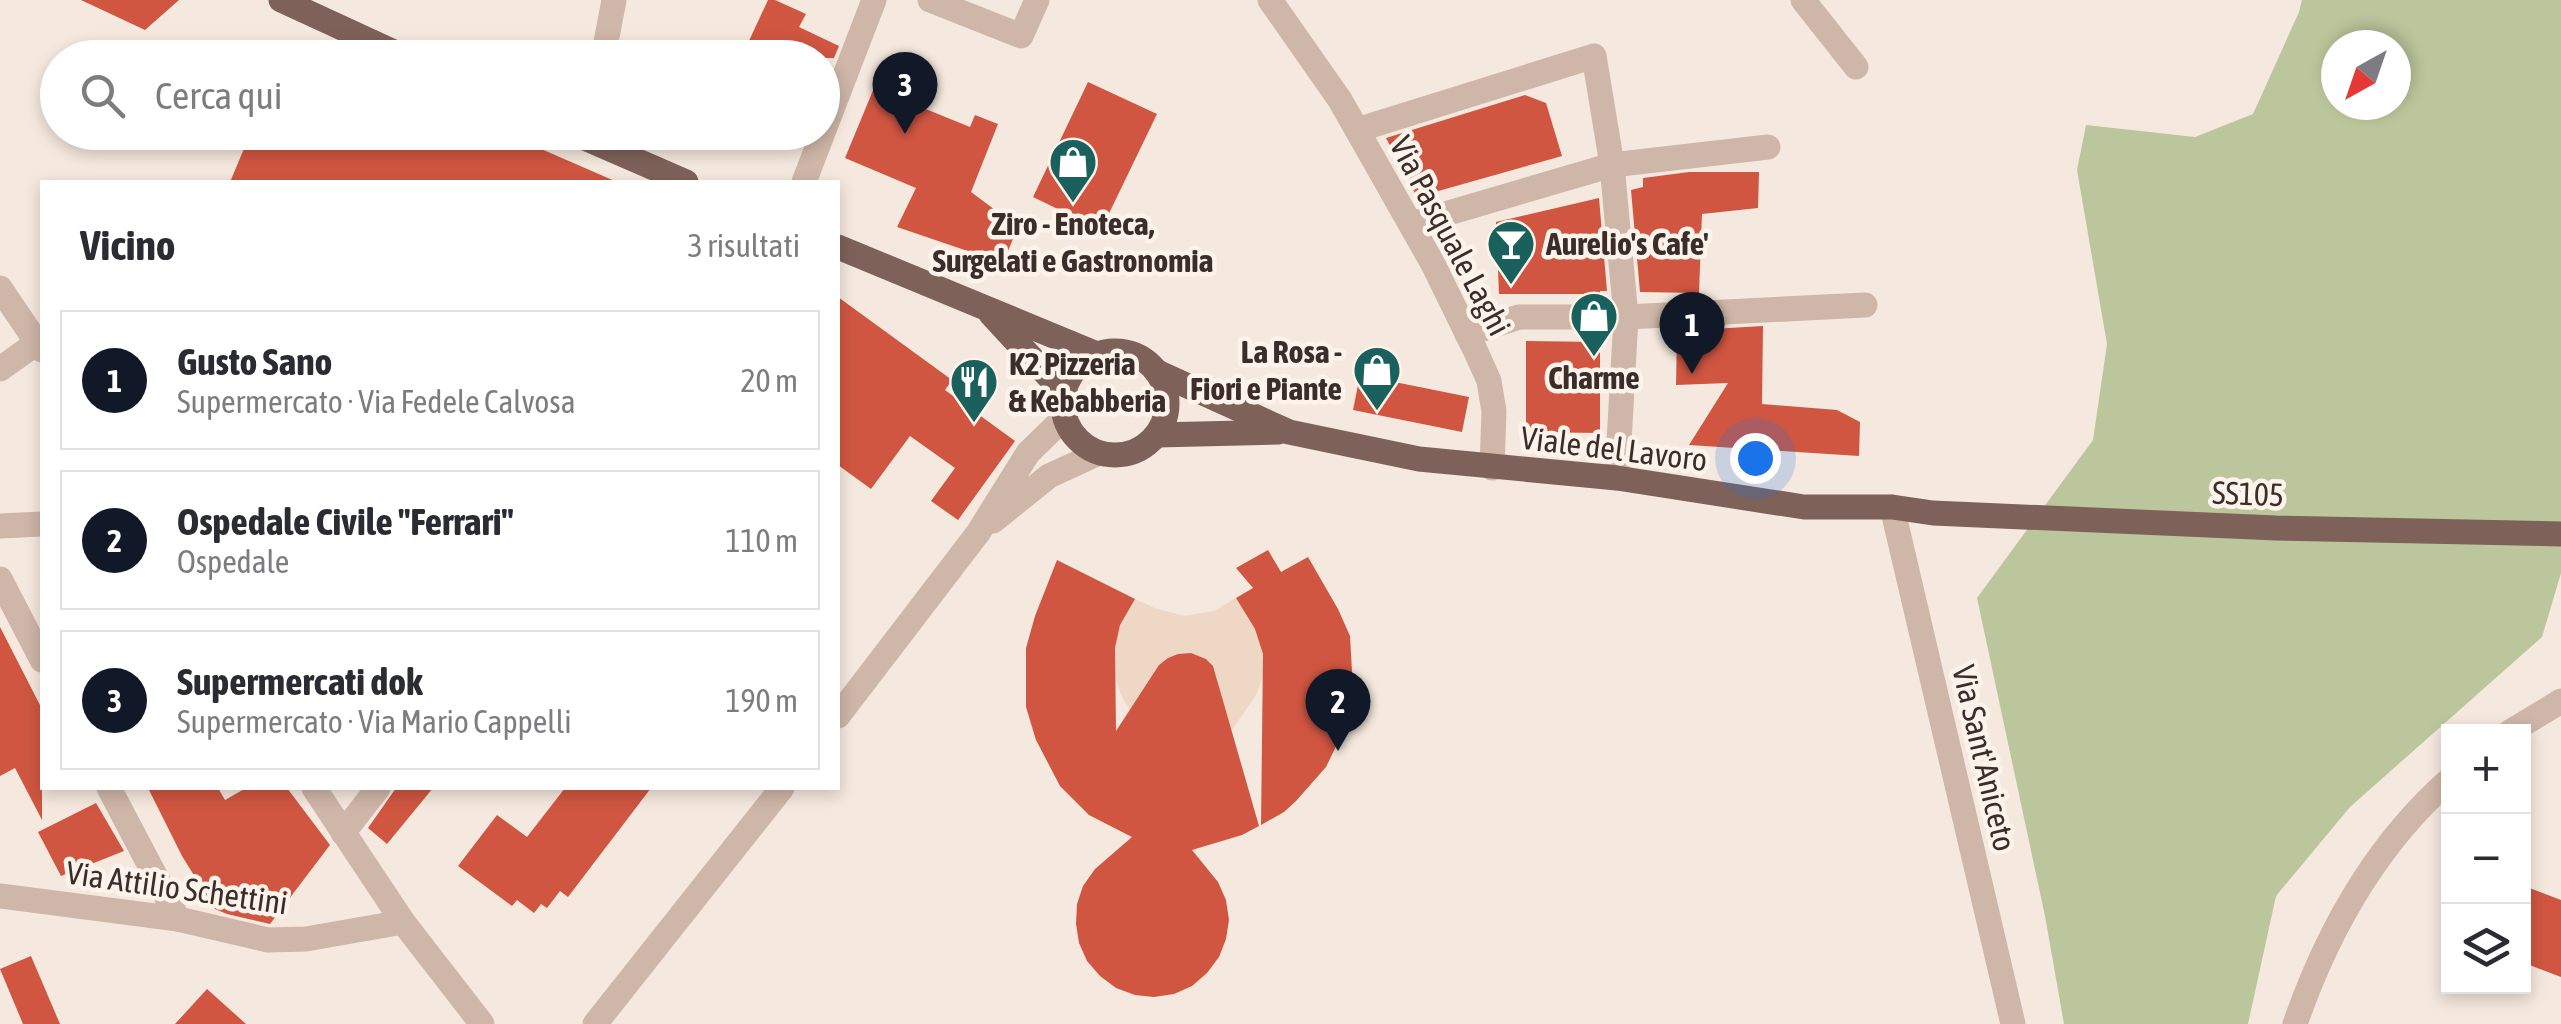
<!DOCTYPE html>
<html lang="it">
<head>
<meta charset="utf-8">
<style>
  :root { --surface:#fff; --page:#f2f2f3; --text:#2b2b33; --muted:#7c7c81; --line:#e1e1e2; --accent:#111827 }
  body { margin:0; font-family:"Asap Condensed",sans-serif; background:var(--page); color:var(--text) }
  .controls { position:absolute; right:30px; bottom:30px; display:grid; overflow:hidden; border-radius:0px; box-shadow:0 5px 15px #0003 }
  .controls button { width:90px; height:90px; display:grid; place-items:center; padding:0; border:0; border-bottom:2px solid var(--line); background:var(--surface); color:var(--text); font:50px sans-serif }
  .compass { position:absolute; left:2321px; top:30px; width:90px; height:90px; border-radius:50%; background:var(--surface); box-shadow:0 5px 15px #0003; rotate:220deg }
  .you { position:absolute; left:1755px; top:458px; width:35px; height:35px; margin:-25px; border:8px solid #fff; border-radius:50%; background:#1a73e8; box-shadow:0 0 0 15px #1a73e833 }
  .badge { display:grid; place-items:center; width:65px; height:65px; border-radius:50%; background:var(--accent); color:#fff; font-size:32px; font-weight:700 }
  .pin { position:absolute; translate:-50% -82px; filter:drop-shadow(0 2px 5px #0008) }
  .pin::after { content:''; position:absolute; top:52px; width:35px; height:30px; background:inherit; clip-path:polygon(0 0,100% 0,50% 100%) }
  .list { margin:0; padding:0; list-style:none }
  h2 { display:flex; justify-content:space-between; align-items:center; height:130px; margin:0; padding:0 40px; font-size:42px }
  h2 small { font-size:32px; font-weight:400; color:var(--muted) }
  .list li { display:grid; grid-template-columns:65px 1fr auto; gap:30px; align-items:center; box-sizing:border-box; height:140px; margin:0 20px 20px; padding:0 20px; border:2px solid var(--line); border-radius:0px }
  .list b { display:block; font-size:38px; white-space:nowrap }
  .list p { margin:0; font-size:32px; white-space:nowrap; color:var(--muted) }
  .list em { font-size:32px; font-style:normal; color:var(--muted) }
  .icon { flex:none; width:55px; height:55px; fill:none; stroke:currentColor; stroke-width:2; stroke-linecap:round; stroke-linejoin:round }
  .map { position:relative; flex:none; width:2561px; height:1024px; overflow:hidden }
  .search { position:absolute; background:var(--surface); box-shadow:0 5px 15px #0003; left:40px; top:40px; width:800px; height:110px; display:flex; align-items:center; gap:25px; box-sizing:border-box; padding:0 35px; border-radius:55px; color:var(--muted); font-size:38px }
  .panel { position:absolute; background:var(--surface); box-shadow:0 5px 15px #0003; left:40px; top:180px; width:800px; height:610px; border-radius:0px }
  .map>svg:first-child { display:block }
  .green { fill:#bcc69c; fill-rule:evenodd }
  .plaza { fill:#eed7c4 }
  .building { fill:#d05641 }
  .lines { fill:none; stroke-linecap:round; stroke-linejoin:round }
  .minor { stroke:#ceb6a8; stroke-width:25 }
  .major { stroke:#7e6259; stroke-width:25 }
  .labels { text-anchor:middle; stroke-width:9; stroke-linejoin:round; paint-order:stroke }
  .poi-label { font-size:32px; font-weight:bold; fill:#3b2d29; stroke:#fcf3eb }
  .street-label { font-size:32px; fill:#3b2d29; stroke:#fcf3eb }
</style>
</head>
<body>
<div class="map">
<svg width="2561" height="1024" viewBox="0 0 2561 1024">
  <rect width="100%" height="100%" fill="#f5e8de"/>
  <path class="green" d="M2302,0h259v573l-19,64 -192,170 -74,89 -28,128h-184l-19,-108 -68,-318 116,-158 14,-96 -30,-174 9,-45 109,12 58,-23 46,-102zM2336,45h60v60h-60z"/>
  <polygon class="plaza" points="1236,598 1255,629 1263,655 1263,677 1256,695 1230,733 1215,694 1217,679 1213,666 1206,659 1191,653 1178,654 1159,665 1142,723 1129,709 1121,695 1115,676 1115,648 1120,625 1135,599 1155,608 1184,616 1214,611"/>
  <g class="building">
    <polygon points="81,0 179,0 145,30"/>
    <polygon points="768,0 775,0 806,14 799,27 839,46 834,58 741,58"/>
    <polygon points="1088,82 1157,114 1101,230 1033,197"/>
    <polygon points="874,88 970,127 975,115 998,124 971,192 1018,227 1003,263 897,227 916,188 845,158"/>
    <polygon points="1525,95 1546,103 1562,156 1417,197 1386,138"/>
    <polygon points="251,132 502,132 617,182 230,182"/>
    <polygon points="1689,172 1759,172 1758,208 1702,214 1699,293 1640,292 1631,190 1643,187 1643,178"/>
    <polygon points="1599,198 1607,291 1600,291 1600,294 1499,294 1496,222"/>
    <polygon points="838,297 952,380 945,390 1015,441 958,520 931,501 955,468 910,436 871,489 838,465"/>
    <polygon points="1763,326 1762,404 1837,410 1860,422 1859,456 1689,445 1728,383 1676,385 1677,331"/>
    <polygon points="1526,341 1600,342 1600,433 1526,432"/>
    <polygon points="1360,375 1469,397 1462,432 1353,410"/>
    <polygon points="1268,550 1281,572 1308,557 1338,609 1350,636 1353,689 1341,736 1326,767 1296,801 1284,812 1261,825 1263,654 1255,629 1236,598 1253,588 1236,568"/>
    <polygon points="1057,560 1135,599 1120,625 1115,648 1116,731 1159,665 1168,658 1178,654 1191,653 1206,659 1213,666 1259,826 1242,835 1192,850 1218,882 1226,900 1229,920 1226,939 1219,957 1207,973 1192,986 1174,994 1154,997 1135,995 1116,988 1100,976 1087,961 1079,943 1076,924 1077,904 1083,886 1095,869 1132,837 1089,815 1060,786 1036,740 1026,707 1026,648 1035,616"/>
    <polygon points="0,627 42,709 42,820 15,768 0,776"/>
    <polygon points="148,788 218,788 225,800 246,788 287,788 330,845 270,924 227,914 215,909 182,856"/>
    <polygon points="396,788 433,788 387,844 368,828"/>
    <polygon points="565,788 651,788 568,897 560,891 547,908 541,904 534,913 517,900 512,906 458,866 497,815 527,837"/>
    <polygon points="96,803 124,851 61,876 38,832"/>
    <polygon points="2524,886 2561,900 2561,977 2524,963"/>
    <polygon points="31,956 60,1024 23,1024 0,969"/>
    <polygon points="207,989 246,1024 175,1024"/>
  </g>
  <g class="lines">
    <g class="minor">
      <polyline points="930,0 1021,36 1037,0"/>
      <polyline points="1270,0 1340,100 1433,264 1477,354 1489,381 1494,411 1492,468"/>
      <polyline points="1803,0 1856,67"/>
      <polyline points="603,58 614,0"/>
      <polyline points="1357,130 1594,56 1612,165 1626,317 1617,478"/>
      <polyline points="804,182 874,0"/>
      <polyline points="1411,224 1612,165 1768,147"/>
      <polyline points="0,288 42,350"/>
      <polyline points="1467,334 1519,317 1626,317 1865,305"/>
      <polyline points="0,369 38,342"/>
      <polyline points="1892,507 2013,1024"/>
      <polyline points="993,521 1049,476 1099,453"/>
      <polyline points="0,526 42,524"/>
      <polyline points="0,579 42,660"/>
      <polyline points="838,716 978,533 1028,453 1065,417"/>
      <polyline points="2510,732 2561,701"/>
      <polyline points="109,788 178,919"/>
      <polyline points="314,788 403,922 482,1024"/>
      <polyline points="343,833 378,788"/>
      <polyline points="0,896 178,919 268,940 306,939 403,922"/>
      <polyline points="595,1024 782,788"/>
      <path d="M2295,1024c32,-92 80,-178 153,-243"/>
    </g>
    <g class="major">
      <polyline points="281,0 407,58"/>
      <polyline points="571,132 686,182"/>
      <polyline points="838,247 1097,354"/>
      <polyline points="991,314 1064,393"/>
      <circle cx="1115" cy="403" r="52"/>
      <polyline points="1157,372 1289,432 1419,459 1617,478 1804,507 1892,507 1933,513 2276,528 2561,534"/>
      <polyline points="1157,435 1279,432"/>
    </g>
  </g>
  <defs>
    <g id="shop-pin" transform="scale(2.5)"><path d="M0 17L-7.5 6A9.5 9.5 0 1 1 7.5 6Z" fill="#1a615e" stroke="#fcf3eb"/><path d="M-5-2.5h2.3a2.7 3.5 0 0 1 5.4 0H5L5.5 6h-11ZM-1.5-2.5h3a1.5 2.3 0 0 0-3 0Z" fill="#fff"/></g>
    <g id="bar-pin" transform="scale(2.5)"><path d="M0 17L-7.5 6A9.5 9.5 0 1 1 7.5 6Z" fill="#1a615e" stroke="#fcf3eb"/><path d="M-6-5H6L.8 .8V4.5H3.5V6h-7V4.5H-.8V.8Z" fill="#fff"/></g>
    <g id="restaurant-pin" transform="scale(2.5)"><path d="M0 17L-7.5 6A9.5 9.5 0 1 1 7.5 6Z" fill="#1a615e" stroke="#fcf3eb"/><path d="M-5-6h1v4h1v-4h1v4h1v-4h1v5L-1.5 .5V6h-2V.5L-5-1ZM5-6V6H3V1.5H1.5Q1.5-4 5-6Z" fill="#fff"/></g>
  </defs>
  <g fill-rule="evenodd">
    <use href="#shop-pin" x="1073" y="162"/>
    <use href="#bar-pin" x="1511" y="244"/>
    <use href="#shop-pin" x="1594" y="316"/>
    <use href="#shop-pin" x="1377" y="370"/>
    <use href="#restaurant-pin" x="974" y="382"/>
  </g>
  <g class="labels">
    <g class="poi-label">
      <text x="1073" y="235">Ziro - Enoteca,<tspan x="1073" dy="37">Surgelati e Gastronomia</tspan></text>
      <text x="1546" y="255" text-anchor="start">Aurelio's Cafe'</text>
      <text x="1342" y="363" text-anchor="end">La Rosa -<tspan x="1342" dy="37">Fiori e Piante</tspan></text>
      <text x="1009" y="375" text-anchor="start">K2 Pizzeria<tspan x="1009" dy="37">&amp; Kebabberia</tspan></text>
      <text x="1594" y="389">Charme</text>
    </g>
    <g class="street-label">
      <text transform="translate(1450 236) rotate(62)" y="11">Via Pasquale Laghi</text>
      <text transform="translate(1614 449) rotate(7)" y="11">Viale del Lavoro</text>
      <text transform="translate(2248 494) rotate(2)" y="11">SS105</text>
      <text transform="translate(1984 758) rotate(77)" y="11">Via Sant'Aniceto</text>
      <text transform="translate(177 888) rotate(8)" y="11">Via Attilio Schettini</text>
    </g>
  </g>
</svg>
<div class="controls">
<button>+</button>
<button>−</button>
<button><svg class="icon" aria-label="layers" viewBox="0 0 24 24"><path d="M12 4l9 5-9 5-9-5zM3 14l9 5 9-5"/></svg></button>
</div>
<svg class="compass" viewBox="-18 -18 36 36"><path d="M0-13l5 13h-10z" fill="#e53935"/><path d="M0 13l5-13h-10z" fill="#7c7c81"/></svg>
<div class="you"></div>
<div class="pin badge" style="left:1692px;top:374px">1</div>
<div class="pin badge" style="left:1338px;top:751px">2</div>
<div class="pin badge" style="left:905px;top:134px">3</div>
<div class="search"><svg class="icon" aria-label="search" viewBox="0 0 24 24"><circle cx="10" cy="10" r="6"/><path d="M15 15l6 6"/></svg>Cerca qui</div>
<section class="panel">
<h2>Vicino<small>3 risultati</small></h2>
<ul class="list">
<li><span class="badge">1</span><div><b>Gusto Sano</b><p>Supermercato · Via Fedele Calvosa</p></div><em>20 m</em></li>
<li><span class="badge">2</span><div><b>Ospedale Civile &quot;Ferrari&quot;</b><p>Ospedale</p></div><em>110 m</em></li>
<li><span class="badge">3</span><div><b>Supermercati dok</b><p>Supermercato · Via Mario Cappelli</p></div><em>190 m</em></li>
</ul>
</section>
</div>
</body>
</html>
